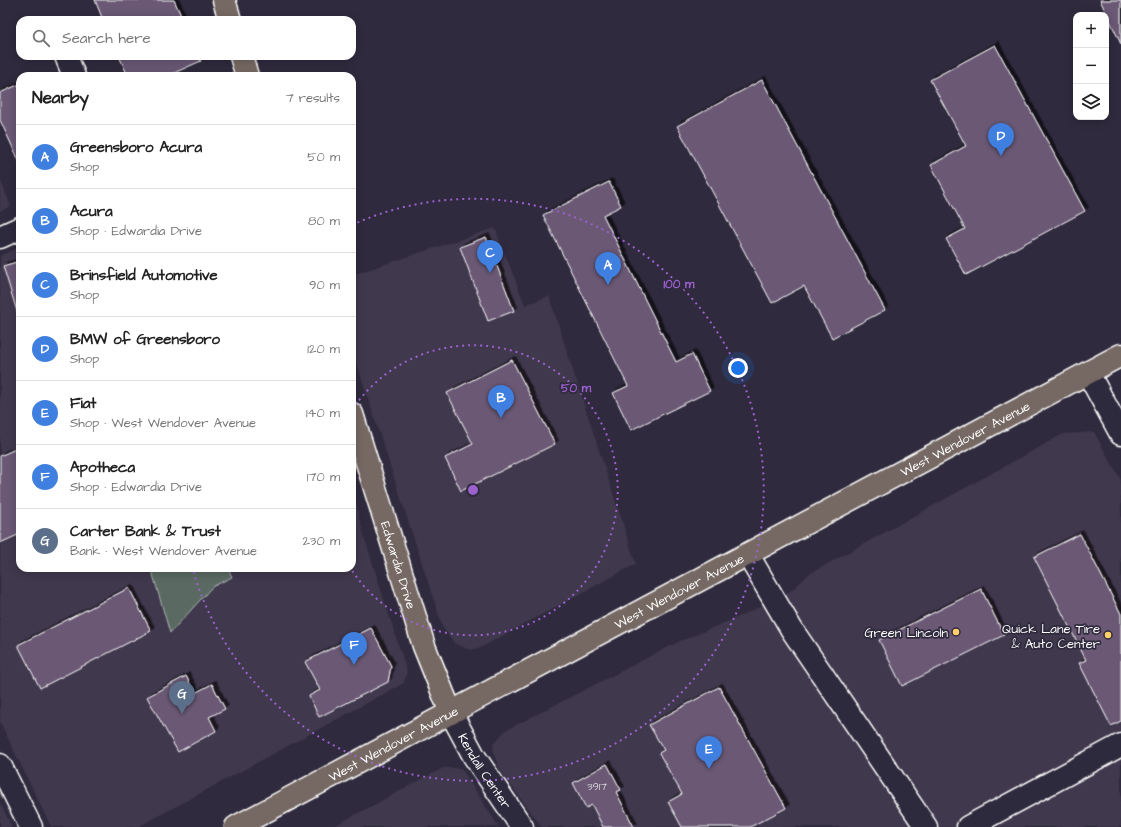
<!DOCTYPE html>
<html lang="en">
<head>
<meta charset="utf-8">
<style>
  :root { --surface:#fff; --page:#f2f2f2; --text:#222; --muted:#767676; --line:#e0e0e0; --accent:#1a73e8 }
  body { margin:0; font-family:"Architects Daughter",sans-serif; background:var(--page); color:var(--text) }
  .controls { position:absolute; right:12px; top:12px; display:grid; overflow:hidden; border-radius:8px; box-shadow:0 2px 10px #0003 }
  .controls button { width:36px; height:36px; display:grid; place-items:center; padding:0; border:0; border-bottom:1px solid var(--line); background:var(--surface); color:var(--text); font:20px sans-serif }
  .you { position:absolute; left:738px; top:368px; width:14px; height:14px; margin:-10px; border:3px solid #fff; border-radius:50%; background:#1a73e8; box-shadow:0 0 0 6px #1a73e833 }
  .badge { display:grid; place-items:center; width:26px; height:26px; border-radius:50%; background:var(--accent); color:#fff; font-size:13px; font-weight:700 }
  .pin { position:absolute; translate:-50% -33px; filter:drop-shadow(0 1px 2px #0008) }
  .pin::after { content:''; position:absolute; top:21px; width:14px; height:12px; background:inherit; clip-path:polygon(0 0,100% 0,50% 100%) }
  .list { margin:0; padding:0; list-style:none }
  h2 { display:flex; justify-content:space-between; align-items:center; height:52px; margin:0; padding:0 16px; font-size:17px }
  h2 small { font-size:13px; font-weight:400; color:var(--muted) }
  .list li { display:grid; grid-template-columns:26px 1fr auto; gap:12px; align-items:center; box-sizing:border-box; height:64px; padding:0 16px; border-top:1px solid var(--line) }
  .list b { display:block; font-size:15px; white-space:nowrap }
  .list p { margin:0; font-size:13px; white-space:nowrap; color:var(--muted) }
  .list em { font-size:13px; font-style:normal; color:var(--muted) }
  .icon { flex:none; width:22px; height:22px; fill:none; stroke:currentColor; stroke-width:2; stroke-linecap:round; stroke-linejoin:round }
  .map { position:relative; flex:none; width:1121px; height:827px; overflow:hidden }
  .search { position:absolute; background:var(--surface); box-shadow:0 2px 10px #0003; left:16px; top:16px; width:340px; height:44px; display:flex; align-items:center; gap:10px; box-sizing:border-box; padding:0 14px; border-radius:12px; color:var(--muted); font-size:15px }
  .panel { position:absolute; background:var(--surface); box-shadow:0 2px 10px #0003; left:16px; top:72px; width:340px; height:500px; border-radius:12px }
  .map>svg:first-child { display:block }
  .built { fill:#41384e }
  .green { fill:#5a6b62; stroke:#acb5b0 }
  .building { fill:#6a5974; stroke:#fff; filter:url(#shadow) }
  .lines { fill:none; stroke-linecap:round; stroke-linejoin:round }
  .minor-casing { stroke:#fff; stroke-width:25 }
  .major-casing { stroke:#fff; stroke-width:25 }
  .highway-casing { stroke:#fff; stroke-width:25 }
  .minor { stroke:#2f2a3d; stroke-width:22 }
  .major { stroke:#766964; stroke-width:22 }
  .highway { stroke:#766964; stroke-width:22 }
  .ring { fill:none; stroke:#9c61cf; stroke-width:2; stroke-dasharray:2 4 }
  .poi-dot { fill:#ffd166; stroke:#2f2a3d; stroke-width:1.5 }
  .labels { text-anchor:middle; stroke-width:3.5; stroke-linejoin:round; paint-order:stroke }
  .number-label { font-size:11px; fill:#dad6dc }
  .street-label { font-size:13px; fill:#fff; stroke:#2f2a3d }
  .poi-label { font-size:13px; fill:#fff; stroke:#2f2a3d; text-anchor:end }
  .centre { fill:#9c61cf; stroke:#2f2a3d; stroke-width:2 }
  .ring-label { font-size:12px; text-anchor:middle; font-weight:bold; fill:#9c61cf; stroke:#2f2a3d; stroke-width:3.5; stroke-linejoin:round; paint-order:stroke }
</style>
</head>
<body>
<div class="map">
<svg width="1121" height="827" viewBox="0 0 1121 827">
  <defs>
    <filter id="shadow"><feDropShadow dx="3.5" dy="-3.5" stdDeviation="0" flood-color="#0009"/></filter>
  </defs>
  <rect width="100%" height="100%" fill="#2f2a3d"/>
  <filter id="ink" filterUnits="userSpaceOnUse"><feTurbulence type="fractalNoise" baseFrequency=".025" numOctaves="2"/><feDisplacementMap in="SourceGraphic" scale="8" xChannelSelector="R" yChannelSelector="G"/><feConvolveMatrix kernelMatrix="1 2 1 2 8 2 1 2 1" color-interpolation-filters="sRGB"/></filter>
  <g filter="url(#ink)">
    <g class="built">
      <polygon points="0,179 11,206 0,211"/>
      <polygon points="495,228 525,305 549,296 636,564 480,648 470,650 455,644 443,628 352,349 352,275"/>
      <polygon points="20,247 20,568 151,568 170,632 212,587 232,577 228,568 352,568 352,488 364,536 407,672 404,683 138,827 51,827 0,722 0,256"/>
      <polygon points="1094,432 1121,480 1121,827 542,827 501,772 494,755 493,744 506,730 678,642 743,615 792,590 809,574 1063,434"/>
      <polygon points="443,768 461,768 499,827 332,827"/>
      <polygon points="0,803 12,827 0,827"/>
    </g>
    <polygon class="green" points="151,568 228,568 232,577 212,587 170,633"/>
    <g class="building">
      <polygon points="95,0 174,0 183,20 103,20"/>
      <polygon points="1100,0 1121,0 1121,44"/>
      <polygon points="995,45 1085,211 966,275 946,239 965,229 931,165 966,146 930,80"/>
      <polygon points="119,56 198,56 201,61 167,76 128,76"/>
      <polygon points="762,80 885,310 832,338 804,286 772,303 677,126"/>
      <polygon points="20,84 20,163 0,120 0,93"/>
      <polygon points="609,182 621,206 603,215 676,362 692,354 710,391 631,430 613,393 628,386 543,215"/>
      <polygon points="486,237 514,311 488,321 460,247"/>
      <polygon points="20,261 20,321 3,266"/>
      <polygon points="512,360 555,444 461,491 445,458 473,444 447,393"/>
      <polygon points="20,447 20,534 0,543 0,456"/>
      <polygon points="1080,534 1121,614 1121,721 1111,726 1079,663 1086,660 1034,557"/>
      <polygon points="129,588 151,631 40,688 18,645"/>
      <polygon points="981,589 1004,635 902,686 879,640"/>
      <polygon points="371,628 391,666 388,682 319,717 309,696 320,690 305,662"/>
      <polygon points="186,676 195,693 212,684 225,709 209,717 216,731 178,752 147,697"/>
      <polygon points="719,687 786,808 750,827 682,827 668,802 682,794 659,753 664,750 649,725"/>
      <polygon points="607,764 621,790 616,792 634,827 603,827 592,805 586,808 573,783"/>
    </g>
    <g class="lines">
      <g class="minor-casing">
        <g id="minor">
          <polyline points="66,56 74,76"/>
          <polyline points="0,237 20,228"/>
          <polyline points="1088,373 1121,434"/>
          <polyline points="748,555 792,630 926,827"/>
          <path id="s1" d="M451,713l23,43 48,71"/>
          <polyline points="0,765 31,827"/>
          <polyline points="968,827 1121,745"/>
        </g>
      </g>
      <g class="major-casing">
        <g id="major">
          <polyline points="224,0 230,20"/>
          <polyline points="241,56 247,76"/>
          <path id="s2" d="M352,414l72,232 27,67"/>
        </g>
      </g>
      <g class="highway-casing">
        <g id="highway">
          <path id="s3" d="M236,827l885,-472"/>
        </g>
      </g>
      <use href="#minor" class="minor"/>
      <use href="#major" class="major"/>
      <use href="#highway" class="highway"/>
    </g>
  </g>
  <g class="ring">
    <path d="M352 410A145 145 0 1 1 351 569"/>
    <path d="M352 225A291 291 0 1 1 193 570"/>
  </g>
  <g class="poi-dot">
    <circle cx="956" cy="632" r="4"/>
    <circle cx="1108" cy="635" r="4"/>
  </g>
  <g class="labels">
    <g class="number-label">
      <text x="597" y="790">3917</text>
    </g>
    <g class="street-label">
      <text dy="5" stroke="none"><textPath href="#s3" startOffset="826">West Wendover Avenue</textPath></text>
      <text dy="5" stroke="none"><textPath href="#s2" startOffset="158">Edwardia Drive</textPath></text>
      <text dy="5" stroke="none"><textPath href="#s3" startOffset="502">West Wendover Avenue</textPath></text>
      <text dy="5" stroke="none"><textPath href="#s3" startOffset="178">West Wendover Avenue</textPath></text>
      <text dy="5" stroke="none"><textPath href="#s1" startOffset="67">Kendall Center</textPath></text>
    </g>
    <g class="poi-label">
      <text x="1100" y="633">Quick Lane Tire<tspan x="1100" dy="15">&amp; Auto Center</tspan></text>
      <text x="948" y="637">Green Lincoln</text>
    </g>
  </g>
  <circle cx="473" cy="490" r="6" class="centre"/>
  <g class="ring-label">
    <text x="679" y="288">100 m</text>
    <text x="576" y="392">50 m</text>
  </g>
</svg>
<div class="controls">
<button>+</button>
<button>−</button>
<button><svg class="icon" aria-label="layers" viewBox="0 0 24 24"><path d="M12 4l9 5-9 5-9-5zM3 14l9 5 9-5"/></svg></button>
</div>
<div class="you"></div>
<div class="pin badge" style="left:608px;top:285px;background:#3f7fe0">A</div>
<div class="pin badge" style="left:501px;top:418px;background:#3f7fe0">B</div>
<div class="pin badge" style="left:490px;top:273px;background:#3f7fe0">C</div>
<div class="pin badge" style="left:1001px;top:156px;background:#3f7fe0">D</div>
<div class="pin badge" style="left:709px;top:769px;background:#3f7fe0">E</div>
<div class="pin badge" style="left:354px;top:665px;background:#3f7fe0">F</div>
<div class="pin badge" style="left:182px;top:714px;background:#5c6f8a">G</div>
<div class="search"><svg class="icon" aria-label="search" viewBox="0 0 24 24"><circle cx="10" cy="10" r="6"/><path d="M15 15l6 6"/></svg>Search here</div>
<section class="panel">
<h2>Nearby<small>7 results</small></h2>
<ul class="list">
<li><span class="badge" style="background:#3f7fe0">A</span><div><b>Greensboro Acura</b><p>Shop</p></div><em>50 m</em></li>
<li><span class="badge" style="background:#3f7fe0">B</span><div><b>Acura</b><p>Shop · Edwardia Drive</p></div><em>80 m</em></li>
<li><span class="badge" style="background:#3f7fe0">C</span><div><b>Brinsfield Automotive</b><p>Shop</p></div><em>90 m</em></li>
<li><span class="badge" style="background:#3f7fe0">D</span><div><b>BMW of Greensboro</b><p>Shop</p></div><em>120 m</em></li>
<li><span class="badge" style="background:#3f7fe0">E</span><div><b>Fiat</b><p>Shop · West Wendover Avenue</p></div><em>140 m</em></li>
<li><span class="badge" style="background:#3f7fe0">F</span><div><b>Apotheca</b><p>Shop · Edwardia Drive</p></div><em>170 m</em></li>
<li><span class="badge" style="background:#5c6f8a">G</span><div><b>Carter Bank &amp; Trust</b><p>Bank · West Wendover Avenue</p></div><em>230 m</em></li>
</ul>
</section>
</div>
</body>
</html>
